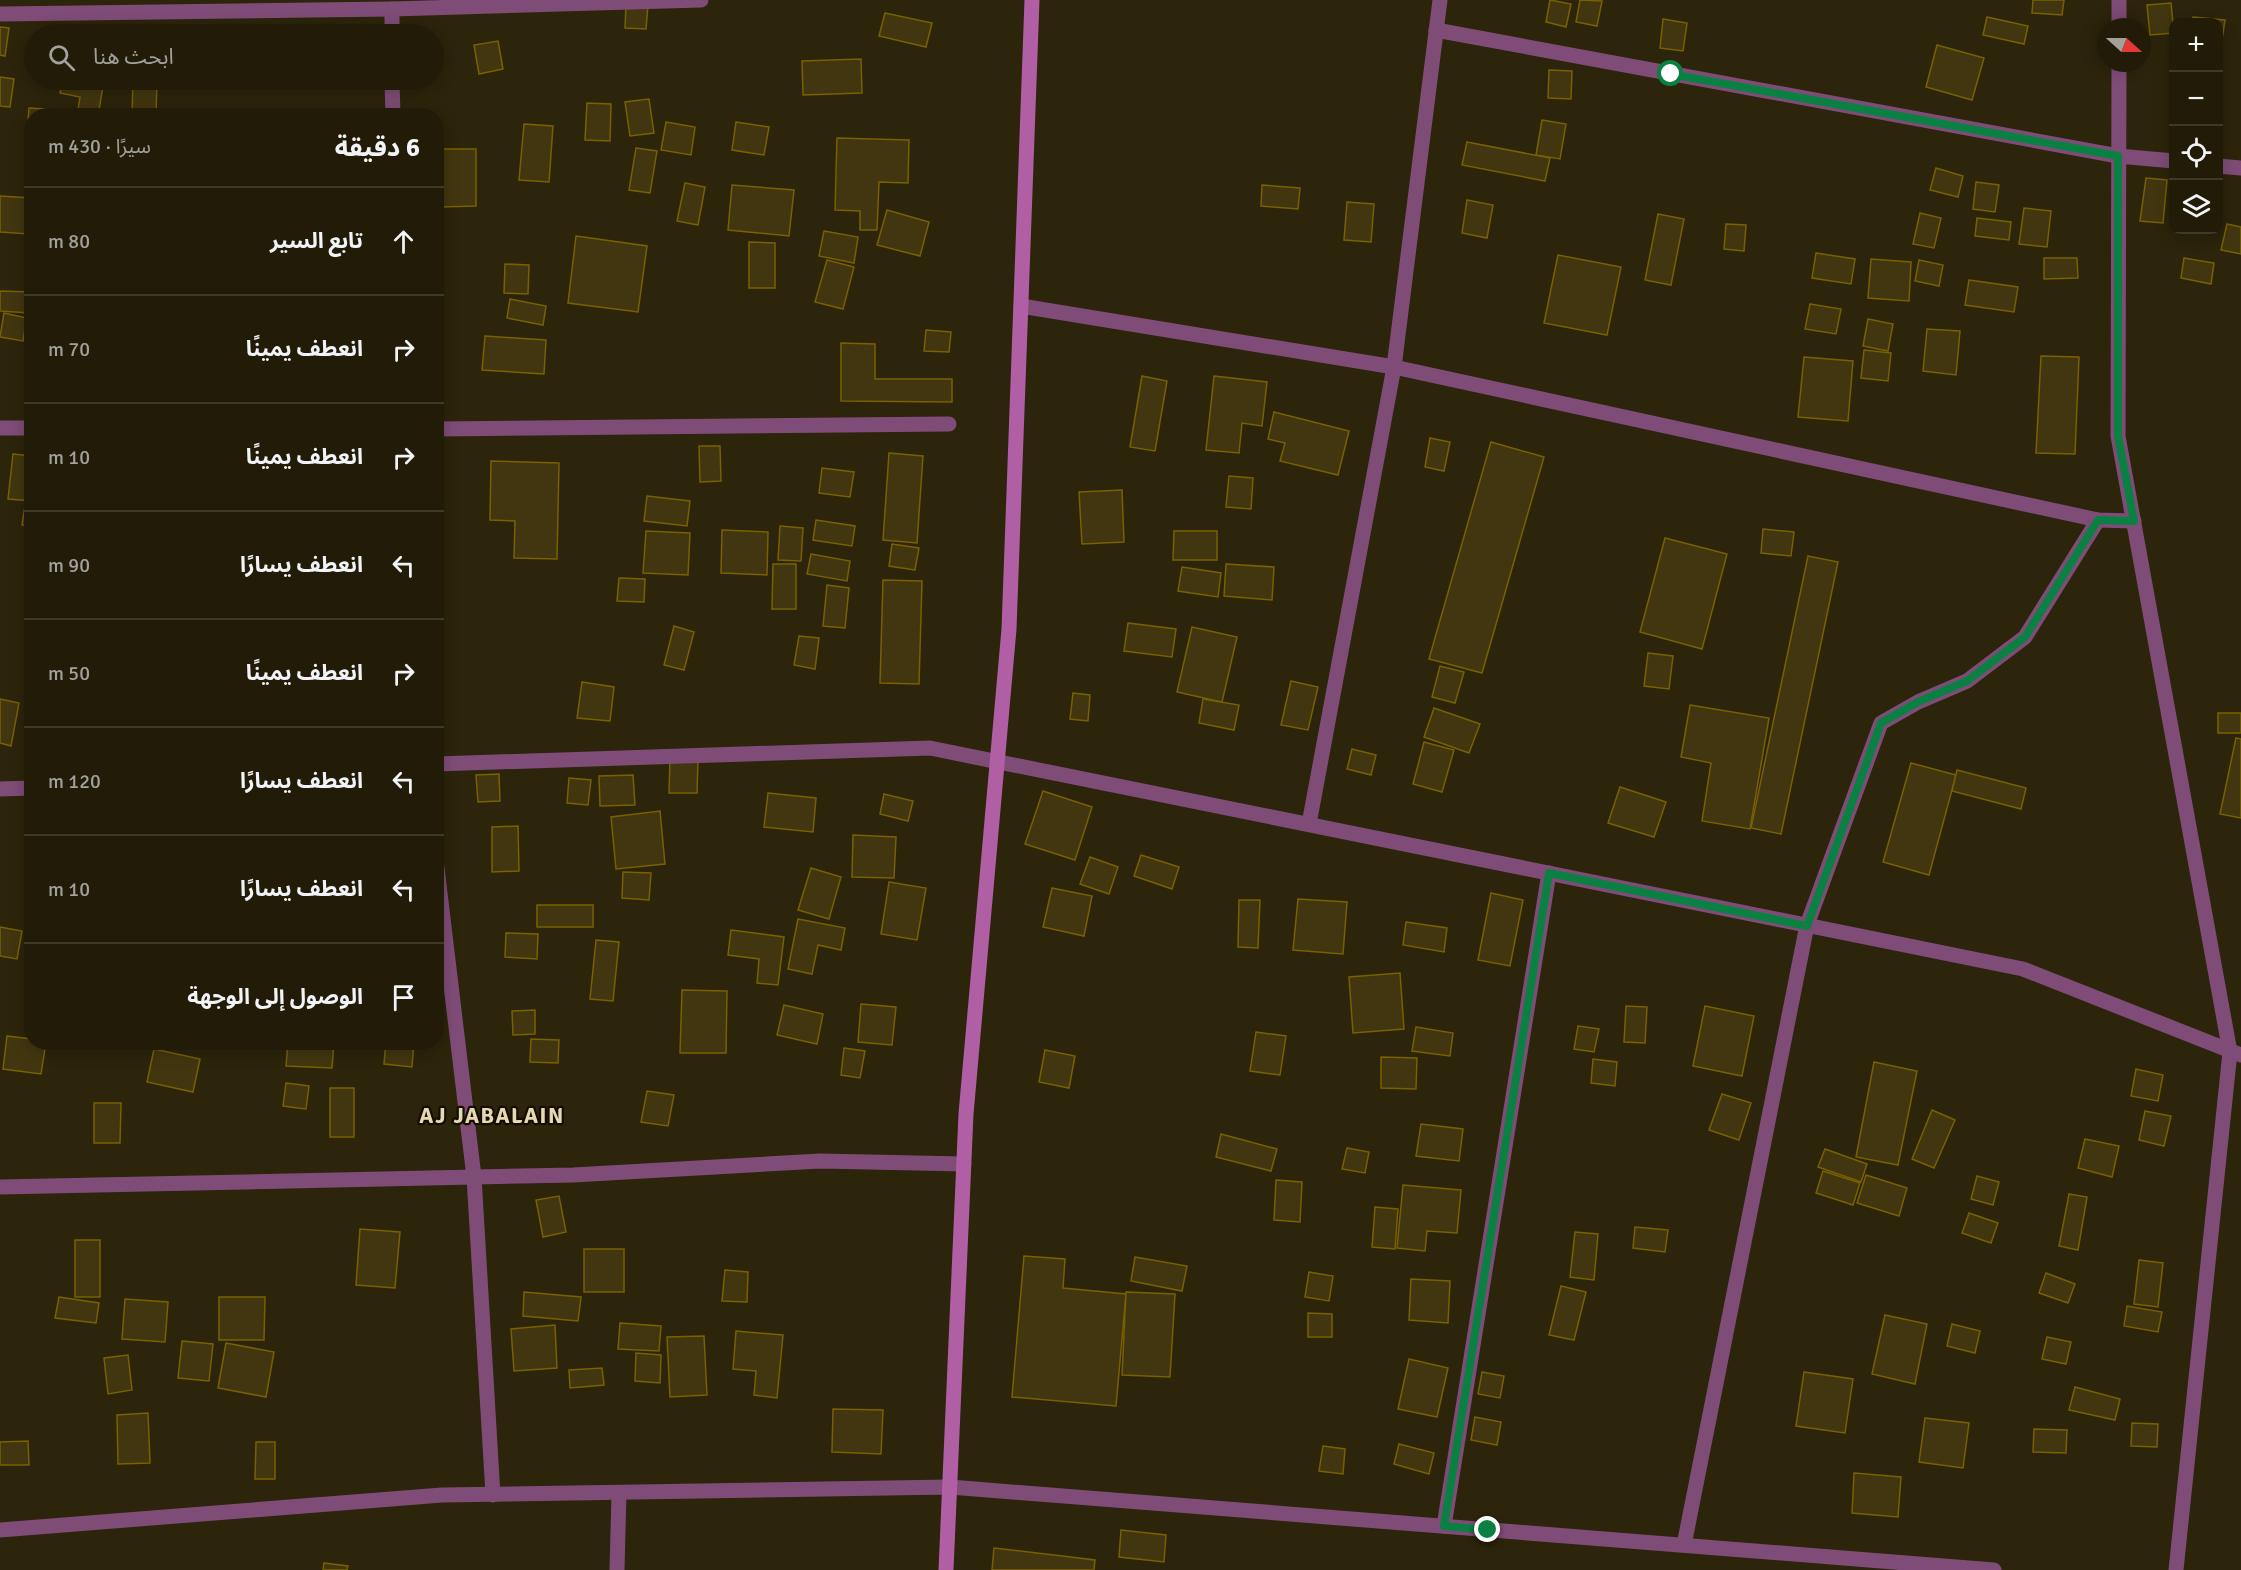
<!DOCTYPE html>
<html lang="ar">
<head>
<meta charset="utf-8">
<style>
  :root { --surface:#211b08; --page:#292412; --text:#f1f3f6; --muted:#a2a19c; --line:#3e3929 }
  body { margin:0; font-family:Signika,"Noto Sans Arabic",sans-serif; background:var(--page); color:var(--text); direction:rtl }
  .controls { position:absolute; right:18px; top:18px; display:grid; overflow:hidden; border-radius:12px; box-shadow:0 3px 15px #0003 }
  .controls button { width:54px; height:54px; display:grid; place-items:center; padding:0; border:0; border-bottom:2px solid var(--line); background:var(--surface); color:var(--text); font:30px sans-serif }
  .compass { position:absolute; left:2097px; top:18px; width:54px; height:54px; border-radius:50%; background:var(--surface); box-shadow:0 3px 15px #0003; rotate:111deg }
  .stop { position:absolute; width:18px; height:18px; margin:-14px; border:4px solid #0b8043; border-radius:50%; background:#fff }
  .stop.end { background:#0b8043; border-color:#fff; box-shadow:0 2px 6px #0008 }
  .list { margin:0; padding:0; list-style:none }
  h2 { display:flex; justify-content:space-between; align-items:center; height:78px; margin:0; padding:0 24px; font-size:26px }
  h2 small { font-size:20px; font-weight:400; color:var(--muted) }
  .list li { display:grid; grid-template-columns:39px 1fr auto; gap:18px; align-items:center; box-sizing:border-box; height:108px; padding:0 24px; border-top:2px solid var(--line) }
  .list b { display:block; font-size:22px; white-space:nowrap }
  .list em { font-size:20px; font-style:normal; color:var(--muted) }
  .icon { flex:none; width:33px; height:33px; fill:none; stroke:currentColor; stroke-width:2; stroke-linecap:round; stroke-linejoin:round }
  .map { position:relative; flex:none; width:2241px; height:1570px; overflow:hidden; direction:ltr }
  .search { position:absolute; background:var(--surface); box-shadow:0 3px 15px #0003; left:24px; top:24px; width:420px; height:66px; display:flex; align-items:center; gap:15px; box-sizing:border-box; padding:0 21px; border-radius:33px; color:var(--muted); font-size:22px }
  .panel { position:absolute; background:var(--surface); box-shadow:0 3px 15px #0003; left:24px; top:108px; width:420px; height:942px; border-radius:24px; direction:rtl }
  .map>svg:first-child { display:block }
  .building { fill:#41360f; stroke:#786100; stroke-width:1.5 }
  .lines { fill:none; stroke-linecap:round; stroke-linejoin:round }
  .street { stroke:#7f4c77; stroke-width:15 }
  .secondary { stroke:#b15fa5; stroke-width:15 }
  .route { stroke:#0b8043; stroke-width:8 }
  .labels { text-anchor:middle; stroke-width:4.5; stroke-linejoin:round; paint-order:stroke }
  .district-label { font-size:22px; font-weight:bold; letter-spacing:1.5px; fill:#e5d9b3; stroke:#140d00 }
</style>
</head>
<body>
<div class="map">
<svg width="2241" height="1570" viewBox="0 0 2241 1570">
  <rect width="100%" height="100%" fill="#2c240b"/>
  <g class="building">
    <polygon points="1550,0 1571,4 1566,27 1546,22"/>
    <polygon points="1580,0 1602,1 1597,26 1576,22"/>
    <polygon points="2033,0 2064,0 2062,15 2032,13"/>
    <polygon points="2171,3 2174,33 2150,35 2147,5"/>
    <polygon points="626,4 648,5 646,29 625,28"/>
    <polygon points="885,13 932,23 926,47 879,36"/>
    <polygon points="1987,17 2028,26 2024,44 1983,35"/>
    <polygon points="2193,17 2225,20 2219,59 2218,22 2192,22"/>
    <polygon points="1663,19 1687,23 1683,51 1660,48"/>
    <polygon points="0,27 9,28 5,56 0,55"/>
    <polygon points="72,27 112,34 71,34"/>
    <polygon points="498,41 503,69 479,74 474,45"/>
    <polygon points="1937,45 1984,58 1972,100 1926,87"/>
    <polygon points="861,59 862,93 803,95 802,61"/>
    <polygon points="1549,70 1572,71 1571,99 1548,98"/>
    <polygon points="0,77 14,79 10,107 0,106"/>
    <polygon points="63,80 104,80 98,116 77,116 80,97 60,93"/>
    <polygon points="133,80 157,80 156,116 132,116"/>
    <rect x="188" y="80" width="20" height="9"/>
    <polygon points="649,99 654,133 630,136 625,102"/>
    <polygon points="587,103 611,104 610,141 585,140"/>
    <polygon points="29,108 64,110 63,116 32,116 32,134 27,134"/>
    <polygon points="1542,120 1566,124 1560,159 1536,155"/>
    <polygon points="666,122 695,127 691,155 661,150"/>
    <polygon points="736,122 769,127 764,155 732,150"/>
    <polygon points="524,124 553,126 549,182 519,180"/>
    <polygon points="837,138 909,140 908,183 879,182 877,230 860,230 860,211 835,210"/>
    <polygon points="1467,142 1550,158 1545,181 1462,165"/>
    <polygon points="636,148 657,151 650,193 629,190"/>
    <polygon points="441,149 476,149 476,206 441,207"/>
    <polygon points="1936,168 1963,176 1958,197 1930,190"/>
    <polygon points="2146,178 2167,180 2163,223 2140,221"/>
    <polygon points="1976,182 1999,185 1995,212 1973,209"/>
    <polygon points="685,183 705,187 698,225 677,221"/>
    <polygon points="732,185 794,190 789,236 728,230"/>
    <polygon points="1262,185 1300,188 1298,209 1261,206"/>
    <polygon points="0,196 32,198 29,234 0,232"/>
    <polygon points="1467,200 1493,205 1487,238 1462,233"/>
    <polygon points="1347,202 1374,204 1371,242 1344,240"/>
    <polygon points="2024,208 2051,211 2047,247 2019,244"/>
    <polygon points="887,210 929,222 920,256 877,245"/>
    <polygon points="1920,213 1941,218 1934,248 1913,244"/>
    <polygon points="1658,214 1684,219 1671,285 1645,280"/>
    <polygon points="1977,218 2011,222 2009,240 1975,236"/>
    <polygon points="1726,224 1746,225 1744,251 1724,249"/>
    <polygon points="2227,224 2241,227 2241,254 2221,250"/>
    <polygon points="824,231 858,237 854,263 819,256"/>
    <polygon points="576,236 647,246 638,312 568,303"/>
    <polygon points="749,242 775,243 775,288 749,288"/>
    <polygon points="1816,253 1855,259 1851,284 1812,278"/>
    <polygon points="1558,255 1621,267 1607,335 1544,323"/>
    <polygon points="2044,258 2077,258 2078,278 2044,279"/>
    <polygon points="2184,258 2214,263 2211,284 2181,278"/>
    <polygon points="1871,259 1911,262 1909,301 1868,298"/>
    <polygon points="827,260 854,267 843,309 815,302"/>
    <polygon points="1919,260 1943,265 1939,286 1915,281"/>
    <polygon points="505,264 529,265 528,294 504,293"/>
    <polygon points="1969,280 2018,287 2014,312 1965,305"/>
    <polygon points="0,291 31,292 29,313 0,311"/>
    <polygon points="510,299 546,306 543,325 507,318"/>
    <polygon points="1810,304 1841,309 1836,334 1805,329"/>
    <polygon points="4,313 27,318 23,341 0,337"/>
    <polygon points="1868,319 1893,324 1888,351 1863,346"/>
    <polygon points="1927,329 1960,331 1956,375 1923,371"/>
    <polygon points="926,330 951,332 949,352 924,351"/>
    <polygon points="485,336 546,340 544,374 482,370"/>
    <polygon points="841,343 875,344 875,379 952,379 952,402 841,401"/>
    <polygon points="1864,350 1891,353 1888,381 1861,378"/>
    <polygon points="2041,356 2079,357 2075,454 2036,453"/>
    <polygon points="1804,357 1853,361 1848,421 1798,417"/>
    <polygon points="1142,376 1167,381 1155,451 1130,447"/>
    <polygon points="1214,376 1267,382 1262,426 1242,423 1239,453 1206,450"/>
    <polygon points="1274,412 1349,431 1338,475 1280,461 1285,443 1268,439"/>
    <polygon points="1430,438 1450,442 1444,471 1425,467"/>
    <polygon points="1491,442 1544,457 1482,673 1429,659"/>
    <polygon points="699,446 720,446 721,481 700,482"/>
    <polygon points="889,453 923,456 917,543 883,540"/>
    <polygon points="13,454 32,456 32,501 8,499"/>
    <polygon points="491,461 559,463 557,559 514,558 515,521 490,520"/>
    <polygon points="822,468 854,472 850,497 819,493"/>
    <polygon points="1229,476 1253,478 1251,509 1226,507"/>
    <polygon points="1122,490 1124,542 1082,544 1079,492"/>
    <polygon points="647,496 690,501 687,526 644,521"/>
    <polygon points="25,506 32,507 32,527 22,525"/>
    <polygon points="816,520 855,526 852,546 813,540"/>
    <polygon points="780,526 803,528 801,561 778,560"/>
    <polygon points="1763,529 1794,532 1791,556 1761,553"/>
    <polygon points="722,530 768,532 767,575 721,573"/>
    <polygon points="646,531 690,533 688,575 643,573"/>
    <polygon points="1174,531 1217,531 1217,560 1173,560"/>
    <polygon points="1665,538 1727,554 1702,649 1640,632"/>
    <polygon points="892,544 919,548 915,570 889,566"/>
    <polygon points="811,554 850,561 847,581 807,574"/>
    <polygon points="1808,556 1838,562 1781,834 1751,828"/>
    <polygon points="773,564 796,564 796,609 772,609"/>
    <polygon points="1226,564 1274,567 1272,600 1224,596"/>
    <polygon points="1182,567 1221,573 1218,597 1178,591"/>
    <polygon points="619,578 645,579 644,602 617,601"/>
    <polygon points="883,580 922,581 919,684 880,683"/>
    <polygon points="827,585 849,588 845,628 823,626"/>
    <polygon points="1128,623 1176,629 1172,657 1124,651"/>
    <polygon points="674,626 694,632 684,670 664,665"/>
    <polygon points="1192,627 1237,637 1222,702 1177,692"/>
    <polygon points="799,636 819,638 815,669 794,665"/>
    <polygon points="1648,653 1673,656 1669,689 1644,686"/>
    <polygon points="1440,666 1464,672 1455,703 1432,697"/>
    <polygon points="1291,681 1318,687 1308,730 1281,725"/>
    <polygon points="582,682 614,687 610,721 577,718"/>
    <polygon points="1073,693 1090,695 1088,721 1070,719"/>
    <polygon points="0,699 19,703 11,746 0,743"/>
    <polygon points="1203,699 1239,705 1234,730 1199,723"/>
    <polygon points="1690,705 1769,718 1750,829 1702,821 1711,763 1681,757"/>
    <polygon points="1434,708 1480,724 1469,753 1424,737"/>
    <rect x="2218" y="713" width="23" height="20"/>
    <polygon points="2236,738 2241,739 2241,818 2220,814"/>
    <polygon points="1424,742 1454,750 1442,792 1413,784"/>
    <polygon points="1352,749 1376,755 1371,775 1347,769"/>
    <polygon points="670,758 698,759 697,793 669,793"/>
    <polygon points="1911,763 1956,775 1929,875 1883,862"/>
    <polygon points="1957,770 2026,788 2021,809 1952,791"/>
    <polygon points="499,774 500,801 478,802 476,775"/>
    <polygon points="633,775 635,805 600,806 599,776"/>
    <polygon points="569,778 591,780 588,805 567,803"/>
    <polygon points="1620,787 1666,802 1654,837 1608,823"/>
    <polygon points="1043,791 1092,807 1075,860 1025,844"/>
    <polygon points="768,793 816,798 813,832 764,827"/>
    <polygon points="884,794 913,801 908,821 880,814"/>
    <polygon points="660,811 665,864 616,869 611,817"/>
    <polygon points="518,826 519,871 492,872 492,827"/>
    <polygon points="853,835 896,837 894,878 852,877"/>
    <polygon points="1141,855 1179,867 1172,889 1134,876"/>
    <polygon points="1090,857 1118,867 1109,894 1080,884"/>
    <polygon points="811,868 841,877 829,919 798,910"/>
    <polygon points="623,872 651,873 649,900 622,898"/>
    <polygon points="889,882 926,888 917,940 881,934"/>
    <polygon points="1052,888 1092,896 1084,936 1043,927"/>
    <polygon points="1491,893 1523,900 1510,966 1478,960"/>
    <polygon points="1298,899 1347,902 1343,954 1293,950"/>
    <polygon points="1239,900 1260,900 1258,948 1238,947"/>
    <rect x="537" y="905" width="56" height="22"/>
    <polygon points="798,919 845,928 841,950 818,945 812,974 788,969"/>
    <polygon points="1406,922 1447,928 1444,952 1403,945"/>
    <polygon points="0,927 22,931 17,959 0,956"/>
    <polygon points="731,930 784,937 778,985 757,983 759,959 728,955"/>
    <polygon points="506,933 538,934 537,959 505,957"/>
    <polygon points="596,940 619,942 613,1001 590,999"/>
    <polygon points="1400,973 1404,1029 1353,1033 1349,977"/>
    <polygon points="682,990 727,991 726,1053 680,1053"/>
    <polygon points="861,1004 896,1007 892,1045 858,1042"/>
    <polygon points="784,1005 823,1014 817,1044 777,1035"/>
    <polygon points="1626,1006 1647,1007 1645,1043 1624,1042"/>
    <polygon points="1705,1006 1754,1016 1742,1076 1693,1066"/>
    <polygon points="535,1010 535,1034 513,1035 512,1011"/>
    <polygon points="1578,1026 1599,1029 1594,1052 1574,1049"/>
    <polygon points="1416,1027 1453,1033 1450,1056 1412,1051"/>
    <polygon points="1256,1032 1286,1036 1280,1075 1250,1071"/>
    <polygon points="7,1036 32,1039 32,1042 46,1042 41,1074 3,1069"/>
    <polygon points="531,1039 559,1040 558,1063 530,1062"/>
    <polygon points="288,1042 334,1042 332,1068 286,1066"/>
    <polygon points="386,1042 414,1042 412,1067 384,1064"/>
    <polygon points="844,1048 865,1051 860,1078 841,1075"/>
    <polygon points="154,1049 200,1059 193,1092 147,1082"/>
    <polygon points="1045,1050 1075,1056 1069,1088 1039,1082"/>
    <polygon points="1381,1057 1417,1058 1416,1089 1381,1088"/>
    <polygon points="1593,1059 1617,1062 1615,1086 1591,1083"/>
    <polygon points="1874,1062 1917,1071 1898,1165 1856,1157"/>
    <polygon points="2136,1069 2163,1075 2158,1101 2131,1096"/>
    <polygon points="286,1083 309,1086 306,1109 283,1106"/>
    <rect x="330" y="1088" width="24" height="49"/>
    <polygon points="647,1091 674,1095 668,1126 641,1122"/>
    <polygon points="1722,1094 1751,1103 1739,1140 1709,1130"/>
    <polygon points="94,1103 121,1103 120,1143 94,1143"/>
    <polygon points="1932,1110 1955,1120 1934,1168 1912,1159"/>
    <polygon points="2145,1111 2171,1116 2164,1146 2139,1140"/>
    <polygon points="1421,1124 1463,1129 1459,1161 1416,1156"/>
    <polygon points="1221,1134 1277,1149 1271,1171 1216,1157"/>
    <polygon points="2085,1139 2119,1146 2112,1177 2078,1168"/>
    <polygon points="1347,1148 1369,1152 1365,1173 1342,1169"/>
    <polygon points="1825,1149 1867,1164 1861,1182 1818,1167"/>
    <polygon points="1823,1171 1860,1183 1853,1205 1816,1193"/>
    <polygon points="1866,1175 1907,1188 1899,1216 1857,1203"/>
    <polygon points="1977,1176 1999,1182 1993,1205 1971,1199"/>
    <polygon points="1276,1180 1302,1182 1300,1222 1274,1220"/>
    <polygon points="1403,1185 1461,1190 1457,1233 1427,1231 1425,1251 1397,1248"/>
    <polygon points="2069,1194 2087,1197 2078,1250 2059,1246"/>
    <polygon points="559,1196 566,1232 543,1237 536,1200"/>
    <polygon points="1375,1207 1398,1209 1395,1249 1372,1247"/>
    <polygon points="1969,1213 1998,1223 1991,1243 1962,1233"/>
    <polygon points="1635,1227 1668,1230 1665,1252 1633,1248"/>
    <polygon points="360,1229 400,1232 395,1288 356,1285"/>
    <polygon points="1575,1232 1598,1234 1594,1280 1570,1277"/>
    <rect x="75" y="1240" width="25" height="57"/>
    <rect x="584" y="1249" width="40" height="43"/>
    <polygon points="1024,1256 1065,1259 1063,1288 1126,1294 1116,1406 1012,1397"/>
    <polygon points="1135,1257 1187,1266 1182,1291 1131,1281"/>
    <polygon points="2139,1260 2163,1263 2158,1307 2134,1304"/>
    <polygon points="725,1270 748,1272 747,1302 722,1301"/>
    <polygon points="1309,1272 1333,1276 1329,1301 1305,1297"/>
    <polygon points="2046,1273 2075,1284 2068,1303 2039,1293"/>
    <polygon points="1411,1279 1450,1281 1448,1323 1409,1320"/>
    <polygon points="1561,1286 1586,1292 1574,1340 1549,1335"/>
    <polygon points="524,1292 581,1297 578,1321 523,1316"/>
    <polygon points="1126,1292 1175,1294 1170,1377 1122,1375"/>
    <polygon points="59,1297 99,1303 96,1323 55,1318"/>
    <polygon points="219,1297 265,1297 264,1340 219,1340"/>
    <polygon points="125,1299 168,1302 165,1342 122,1339"/>
    <polygon points="2127,1306 2162,1312 2158,1332 2124,1326"/>
    <polygon points="1308,1313 1332,1314 1332,1337 1308,1337"/>
    <polygon points="1885,1315 1927,1324 1915,1384 1872,1374"/>
    <polygon points="620,1323 661,1326 659,1351 618,1349"/>
    <polygon points="1952,1324 1980,1331 1975,1353 1947,1346"/>
    <polygon points="555,1325 557,1368 514,1371 511,1329"/>
    <polygon points="736,1331 783,1335 777,1398 754,1395 756,1371 733,1369"/>
    <polygon points="704,1336 707,1395 670,1397 667,1337"/>
    <polygon points="2047,1337 2071,1342 2066,1364 2042,1359"/>
    <polygon points="182,1341 213,1344 209,1381 178,1378"/>
    <polygon points="226,1343 274,1352 266,1397 218,1388"/>
    <polygon points="636,1353 661,1355 660,1383 635,1381"/>
    <polygon points="128,1355 132,1390 108,1394 104,1358"/>
    <polygon points="1409,1359 1448,1368 1437,1417 1398,1409"/>
    <polygon points="602,1368 604,1385 570,1388 569,1370"/>
    <polygon points="1482,1372 1504,1376 1500,1398 1478,1394"/>
    <polygon points="1804,1372 1853,1379 1845,1433 1796,1426"/>
    <polygon points="2075,1387 2120,1399 2115,1420 2069,1410"/>
    <polygon points="833,1409 883,1410 881,1454 832,1452"/>
    <polygon points="148,1413 150,1463 118,1464 117,1415"/>
    <polygon points="1475,1417 1501,1422 1497,1445 1471,1440"/>
    <polygon points="1925,1418 1969,1423 1963,1468 1919,1462"/>
    <polygon points="2132,1423 2158,1424 2157,1447 2131,1446"/>
    <polygon points="2034,1429 2067,1430 2066,1453 2033,1452"/>
    <polygon points="28,1441 29,1465 0,1465 0,1442"/>
    <polygon points="256,1442 275,1442 275,1479 255,1479"/>
    <polygon points="1399,1444 1434,1453 1429,1474 1394,1464"/>
    <polygon points="1323,1446 1345,1449 1343,1474 1319,1471"/>
    <polygon points="1854,1473 1901,1477 1898,1517 1852,1513"/>
    <polygon points="1121,1530 1166,1535 1164,1562 1119,1557"/>
    <polygon points="994,1548 1095,1560 1094,1570 992,1570"/>
    <polygon points="324,1563 348,1566 347,1570 323,1570"/>
  </g>
  <g class="lines">
    <g class="street">
      <polyline points="392,9 392,34"/>
      <polyline points="0,14 392,9 701,0"/>
      <polyline points="2119,27 2119,0"/>
      <polyline points="1436,30 2118,156 2174,161"/>
      <polyline points="2119,63 2118,436 2230,1052 2176,1570"/>
      <polyline points="392,80 393,116"/>
      <polyline points="2218,166 2241,168"/>
      <polyline points="1021,306 1394,367 2098,520 2134,521"/>
      <polyline points="0,428 32,428"/>
      <polyline points="436,429 949,424"/>
      <polyline points="436,764 930,748 2023,969 2241,1055"/>
      <polyline points="0,789 32,788"/>
      <polyline points="1309,824 1394,367 1440,0"/>
      <polyline points="436,860 474,1177 493,1495"/>
      <polyline points="0,1187 573,1175 820,1161 964,1164"/>
      <polyline points="1444,1526 1549,873"/>
      <polyline points="0,1530 442,1495 950,1487 1994,1570"/>
      <polyline points="1684,1545 1807,925 1881,723 1918,702 1967,681 2025,637 2098,520"/>
      <polyline points="617,1570 619,1493"/>
    </g>
    <polyline class="secondary" points="946,1570 966,1114 1009,629 1032,0"/>
  </g>
  <g class="lines">
    <polyline class="route" points="1488,1530 1444,1526 1549,873 1807,926 1881,723 1918,702 1967,681 2025,637 2098,520 2134,521 2118,436 2118,156 1671,74"/>
  </g>
  <g class="labels">
    <g class="district-label">
      <text x="492" y="1123">AJ JABALAIN</text>
    </g>
  </g>
</svg>
<div class="controls">
<button>+</button>
<button>−</button>
<button><svg class="icon" aria-label="locate" viewBox="0 0 24 24"><circle cx="12" cy="12" r="6"/><path d="M12 2v4M12 18v4M2 12h4M18 12h4"/></svg></button>
<button><svg class="icon" aria-label="layers" viewBox="0 0 24 24"><path d="M12 4l9 5-9 5-9-5zM3 14l9 5 9-5"/></svg></button>
</div>
<svg class="compass" viewBox="-18 -18 36 36"><path d="M0-13l5 13h-10z" fill="#e53935"/><path d="M0 13l5-13h-10z" fill="#a2a19c"/></svg>
<div class="stop" style="left:1671px;top:74px"></div>
<div class="stop end" style="left:1488px;top:1530px"></div>
<div class="search"><svg class="icon" aria-label="search" viewBox="0 0 24 24"><circle cx="10" cy="10" r="6"/><path d="M15 15l6 6"/></svg>ابحث هنا</div>
<section class="panel">
<h2>6 دقيقة<small>سيرًا · 430 m</small></h2>
<ul class="list">
<li><svg class="icon" aria-label="ahead" viewBox="0 0 24 24"><path d="M12 20V5M6 11l6-6 6 6"/></svg><div><b>تابع السير</b></div><em>80 m</em></li>
<li><svg class="icon" aria-label="right" viewBox="0 0 24 24"><path d="M7 20v-9h11M14 6l5 5-5 5"/></svg><div><b>انعطف يمينًا</b></div><em>70 m</em></li>
<li><svg class="icon" aria-label="right" viewBox="0 0 24 24"><path d="M7 20v-9h11M14 6l5 5-5 5"/></svg><div><b>انعطف يمينًا</b></div><em>10 m</em></li>
<li><svg class="icon" aria-label="left" viewBox="0 0 24 24"><path d="M17 20v-9H6M10 6l-5 5 5 5"/></svg><div><b>انعطف يسارًا</b></div><em>90 m</em></li>
<li><svg class="icon" aria-label="right" viewBox="0 0 24 24"><path d="M7 20v-9h11M14 6l5 5-5 5"/></svg><div><b>انعطف يمينًا</b></div><em>50 m</em></li>
<li><svg class="icon" aria-label="left" viewBox="0 0 24 24"><path d="M17 20v-9H6M10 6l-5 5 5 5"/></svg><div><b>انعطف يسارًا</b></div><em>120 m</em></li>
<li><svg class="icon" aria-label="left" viewBox="0 0 24 24"><path d="M17 20v-9H6M10 6l-5 5 5 5"/></svg><div><b>انعطف يسارًا</b></div><em>10 m</em></li>
<li><svg class="icon" aria-label="arrive" viewBox="0 0 24 24"><path d="M6 21V4h12l-3 4 3 4H6"/></svg><div><b>الوصول إلى الوجهة</b></div></li>
</ul>
</section>
</div>
</body>
</html>
